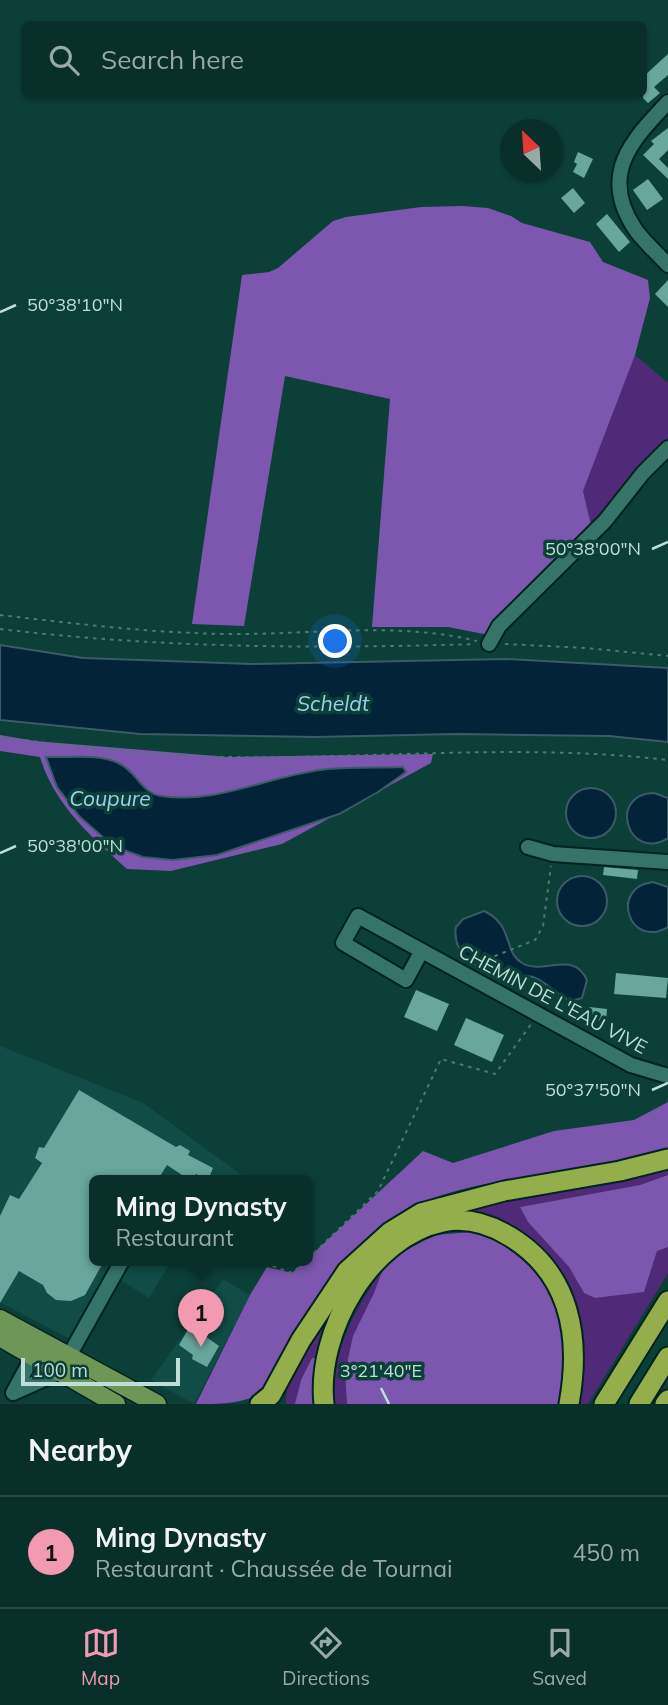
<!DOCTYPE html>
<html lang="en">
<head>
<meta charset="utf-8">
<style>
  :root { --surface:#092f2a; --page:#123732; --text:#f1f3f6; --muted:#99a9a8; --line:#294a47; --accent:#f19ab1 }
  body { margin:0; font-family:Mulish,sans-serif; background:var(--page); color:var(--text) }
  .compass { position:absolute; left:500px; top:119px; width:63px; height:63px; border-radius:50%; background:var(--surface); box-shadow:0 2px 5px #0004; rotate:335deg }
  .scale { position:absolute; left:21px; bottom:18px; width:159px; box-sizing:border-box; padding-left:7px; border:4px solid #c0ded8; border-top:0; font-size:19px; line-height:24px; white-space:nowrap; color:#c0ded8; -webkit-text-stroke:5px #0c3f38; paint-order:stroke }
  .you { position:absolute; left:336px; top:642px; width:24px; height:24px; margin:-18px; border:5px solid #fff; border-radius:50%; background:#1a73e8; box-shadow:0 0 0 10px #1a73e833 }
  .badge { display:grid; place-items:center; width:46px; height:46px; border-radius:50%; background:var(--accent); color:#111; font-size:23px; font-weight:700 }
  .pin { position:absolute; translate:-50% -58px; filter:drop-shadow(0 2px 4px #0008) }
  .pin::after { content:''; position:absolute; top:37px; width:24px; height:21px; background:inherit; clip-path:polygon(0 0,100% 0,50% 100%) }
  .popup { position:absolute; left:89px; top:1175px; width:224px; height:91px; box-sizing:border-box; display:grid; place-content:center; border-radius:10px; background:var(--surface); filter:drop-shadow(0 2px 5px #0005); font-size:23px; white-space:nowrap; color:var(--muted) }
  .popup b { font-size:26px; color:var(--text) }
  .popup::after { content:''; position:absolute; left:50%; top:100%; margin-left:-14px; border:14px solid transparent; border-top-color:var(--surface) }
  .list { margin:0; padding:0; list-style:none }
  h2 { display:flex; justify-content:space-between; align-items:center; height:91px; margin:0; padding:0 28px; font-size:30px }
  h2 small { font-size:23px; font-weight:400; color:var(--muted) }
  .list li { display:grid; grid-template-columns:46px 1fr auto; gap:21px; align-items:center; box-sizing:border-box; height:112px; padding:0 28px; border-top:2px solid var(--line) }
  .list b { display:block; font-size:26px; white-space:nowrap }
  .list p { margin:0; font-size:23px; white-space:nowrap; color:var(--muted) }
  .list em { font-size:23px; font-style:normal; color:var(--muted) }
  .icon { flex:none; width:38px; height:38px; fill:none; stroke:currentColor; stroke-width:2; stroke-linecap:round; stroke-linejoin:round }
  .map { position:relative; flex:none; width:668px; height:1404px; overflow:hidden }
  .search { position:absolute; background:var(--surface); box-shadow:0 2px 5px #0004; left:21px; right:21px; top:21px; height:77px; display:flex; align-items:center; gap:18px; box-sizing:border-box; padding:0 24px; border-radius:10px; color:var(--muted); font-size:26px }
  .sheet { height:203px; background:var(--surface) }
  nav { display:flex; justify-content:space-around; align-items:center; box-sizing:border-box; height:98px; border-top:2px solid var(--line); background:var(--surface); font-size:19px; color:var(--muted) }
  nav a { display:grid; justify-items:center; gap:4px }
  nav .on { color:var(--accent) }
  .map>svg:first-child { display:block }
  .built { fill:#114d46 }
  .green { fill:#502a79 }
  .forest { fill:#7d56af }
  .water { fill:#022338; stroke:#3b5b68; stroke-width:2 }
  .building { fill:#69a79d }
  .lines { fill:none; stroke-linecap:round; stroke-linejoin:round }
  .minor-casing { stroke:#02231f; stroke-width:18 }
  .major-casing { stroke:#02231f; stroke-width:21 }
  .highway-casing { stroke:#02231f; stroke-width:23 }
  .path { stroke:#4e7a73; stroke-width:2; stroke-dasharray:3.5 5; stroke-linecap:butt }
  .minor { stroke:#36746a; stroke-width:14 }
  .major { stroke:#6e9757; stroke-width:18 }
  .highway { stroke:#93ae4b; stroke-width:19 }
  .ticks { fill:none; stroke:#c0ded8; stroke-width:2.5 }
  .labels { text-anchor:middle; stroke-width:7; stroke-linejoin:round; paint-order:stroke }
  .street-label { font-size:19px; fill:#c0ded8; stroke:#0c3f38 }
  .water-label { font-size:21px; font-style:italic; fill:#a1cdef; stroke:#0c3f38 }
  .ticks-label { font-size:18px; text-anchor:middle; fill:#c0ded8; stroke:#0c3f38; stroke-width:7; stroke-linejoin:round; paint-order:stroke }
</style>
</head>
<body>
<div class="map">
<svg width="668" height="1404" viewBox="0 0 668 1404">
  <rect width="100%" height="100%" fill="#0c3f38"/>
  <g class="built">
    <polygon points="0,1046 143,1103 250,1181 94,1181 94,1261 171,1261 149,1298 117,1278 81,1345 0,1302"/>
    <polygon points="223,1279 250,1295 194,1404 151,1380"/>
  </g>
  <g class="green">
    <polygon points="635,355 668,383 668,460 598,535 592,529 583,491"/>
    <path d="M668,1165v10l-28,10 -120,22 8,15 41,45 15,26 11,5 49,-6 13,-42 11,-3v26l-80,131h-12c16,-65 -3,-149 -71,-178 -16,-6 -34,-12 -51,-10 -46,3 -87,38 -109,77 -12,20 -18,42 -23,65h-10l-11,22 -6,24h-9c-1,-28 19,-54 32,-78 23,-41 55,-80 97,-103 19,-12 44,-15 66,-21 62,-14 125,-19 187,-37z"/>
    <path d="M383,1269l-38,104 2,31h-13c-3,-52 20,-94 49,-135z"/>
  </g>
  <g class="forest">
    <polygon points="463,206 488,208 511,216 522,223 590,242 603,262 648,280 650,298 635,355 583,491 592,529 497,627 484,634 448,627 372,627 390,399 285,376 244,626 192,624 242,275 269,272 278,268 333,221 346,217 421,207"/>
    <path d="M0,735l35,6 193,16 205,-3 -2,9 -149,81 -111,27 -44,-2c-36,-32 -73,-65 -87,-112l-40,-6z"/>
    <path d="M668,1102v46c-39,11 -79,19 -119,26 -47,7 -96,13 -139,34 -17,8 -33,22 -47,34 -30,26 -50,59 -70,93 -12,20 -20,48 -40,62 -16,7 -38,7 -57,7l54,-109 17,-28 25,6 131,-122 30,12 101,-32 80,-11z"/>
    <polygon points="668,1175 668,1247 657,1251 644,1292 595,1298 584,1293 569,1267 528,1222 520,1207 640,1185"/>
    <path d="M471,1232c10,3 22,5 31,10 58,28 70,106 57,162h-212l-2,-31 8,-37 21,-43 9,-24 22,-18 29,-16z"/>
    <polygon points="312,1358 322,1358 319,1404 295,1404 301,1380"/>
  </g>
  <g class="water">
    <polygon points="0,645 83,658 251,664 506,659 668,668 668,742 609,736 457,734 315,737 140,734 0,720"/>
    <path d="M46,757c23,1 54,-4 74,7 17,8 21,29 41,32 58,9 111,-22 167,-27 25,-2 50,-1 75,-2l3,5 -28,20 -39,22 -122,41 -44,5 -30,-3 -30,-11 -33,-29 -23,-30z"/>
    <circle cx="591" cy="813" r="25"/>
    <path d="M654,793l14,5v40c-40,25 -61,-44 -14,-45z"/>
    <circle cx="582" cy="901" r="25"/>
    <path d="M653,882l15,5v40c-39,23 -59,-40 -15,-45z"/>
    <path d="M484,911c30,14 19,41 38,52 22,13 51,-14 65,17l-5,18 -11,3c-14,-6 -24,-19 -38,-24 -9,-3 -18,1 -27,0 -25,-4 -55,-22 -50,-50l7,-8z"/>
  </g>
  <g class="building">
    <polygon points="668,54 668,75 654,87 660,93 648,103 643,98 643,77"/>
    <polygon points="668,128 668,150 659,159 668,168 668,179 643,155 654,144 651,141"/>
    <polygon points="578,152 593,159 584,178 573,172 577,164 574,162"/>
    <polygon points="648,179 663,199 647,210 633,190"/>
    <polygon points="573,188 585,203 574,213 561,198"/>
    <polygon points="607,214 630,242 619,252 596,224"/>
    <polygon points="668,280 668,307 655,294"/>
    <polygon points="604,867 638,870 637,879 603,875"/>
    <polygon points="616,973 668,978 666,998 614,994"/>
    <polygon points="416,990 449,1004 437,1031 404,1017"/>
    <polygon points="589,1007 607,1009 606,1021 588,1020"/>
    <polygon points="466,1018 504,1035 492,1062 454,1045"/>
    <polygon points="79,1090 176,1147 180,1145 190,1151 188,1155 213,1168 208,1180 196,1174 191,1181 167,1165 157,1181 94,1181 94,1261 104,1261 85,1295 71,1301 56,1300 47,1293 43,1285 19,1271 0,1303 0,1216 10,1195 19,1199 42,1163 35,1158 39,1147 44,1148"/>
    <polygon points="189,1328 196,1332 200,1328 208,1332 205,1336 219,1346 207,1367 192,1359 193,1355 179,1345"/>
  </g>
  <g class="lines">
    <g class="minor-casing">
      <g id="minor">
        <path d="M668,102c-37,39 -69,73 -33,127 9,13 22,24 33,36"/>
        <polyline points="489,644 499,626 605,521 643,473 668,448"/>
        <polyline points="528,847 553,854 668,862"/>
        <polyline points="421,952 406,980 343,943 358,916 631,1065 668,1076"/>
        <polyline points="33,1356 13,1393 60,1372 122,1261"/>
      </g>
    </g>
    <g class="major-casing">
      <g id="major">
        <polyline points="0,1319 157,1404"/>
        <polyline points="0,1337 116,1404"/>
      </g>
    </g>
    <g class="highway-casing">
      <g id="highway">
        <polyline points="260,1404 271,1395 301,1340 347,1271 390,1232 421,1213 504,1191 620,1171 668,1159"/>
        <path d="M324,1404c-8,-71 45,-167 119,-182 23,-5 46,2 66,14 62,37 72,102 60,168"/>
        <polyline points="604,1404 668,1301"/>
        <polyline points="639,1404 668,1357"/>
        <polyline points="665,1404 668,1400"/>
      </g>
    </g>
    <g class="path">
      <path d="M0,615c78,9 159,19 238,19 79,0 162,-12 239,7"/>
      <path d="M0,629c158,19 316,20 475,15"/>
      <polyline points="505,644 586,648 668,656"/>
      <path d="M0,737c75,10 152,19 227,20 147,2 295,-14 441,3"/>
      <polyline points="486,971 495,956 535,940 543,926 551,866"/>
      <polyline points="308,1259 378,1191 441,1059 495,1074 532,1023"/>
      <polyline points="266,1261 270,1265 292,1273 306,1261"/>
    </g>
    <use href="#minor" class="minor"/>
    <use href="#major" class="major"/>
    <use href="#highway" class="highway"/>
  </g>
  <path class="ticks" d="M0,312l16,-7M652,549l16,-7M0,853l16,-7M652,1090l16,-7M381,1388l8,16"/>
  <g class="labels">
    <g class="street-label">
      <text transform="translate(553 999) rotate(28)" y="7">CHEMIN DE L'EAU VIVE</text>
    </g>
    <g class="water-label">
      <text x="333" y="711">Scheldt</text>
      <text x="110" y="806">Coupure</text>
    </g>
  </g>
  <g class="ticks-label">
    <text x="75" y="311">50°38'10"N</text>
    <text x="593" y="555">50°38'00"N</text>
    <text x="75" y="852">50°38'00"N</text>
    <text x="593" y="1096">50°37'50"N</text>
    <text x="381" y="1377">3°21'40"E</text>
  </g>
</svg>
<svg class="compass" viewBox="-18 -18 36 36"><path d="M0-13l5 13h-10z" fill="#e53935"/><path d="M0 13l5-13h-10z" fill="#99a9a8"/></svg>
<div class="scale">100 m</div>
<div class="you"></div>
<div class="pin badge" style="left:201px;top:1347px">1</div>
<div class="popup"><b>Ming Dynasty</b>Restaurant</div>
<div class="search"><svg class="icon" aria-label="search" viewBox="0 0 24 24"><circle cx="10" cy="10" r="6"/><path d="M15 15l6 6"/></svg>Search here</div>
</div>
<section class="sheet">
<h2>Nearby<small></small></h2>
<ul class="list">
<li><span class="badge">1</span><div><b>Ming Dynasty</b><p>Restaurant · Chaussée de Tournai</p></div><em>450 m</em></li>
</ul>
</section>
<nav>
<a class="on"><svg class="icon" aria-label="map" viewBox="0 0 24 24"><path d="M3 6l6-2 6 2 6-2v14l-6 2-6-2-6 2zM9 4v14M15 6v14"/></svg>Map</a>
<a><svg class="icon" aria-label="directions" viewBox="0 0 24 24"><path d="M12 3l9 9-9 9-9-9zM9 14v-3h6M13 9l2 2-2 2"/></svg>Directions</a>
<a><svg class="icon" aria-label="saved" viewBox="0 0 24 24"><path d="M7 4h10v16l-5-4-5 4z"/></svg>Saved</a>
</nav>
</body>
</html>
